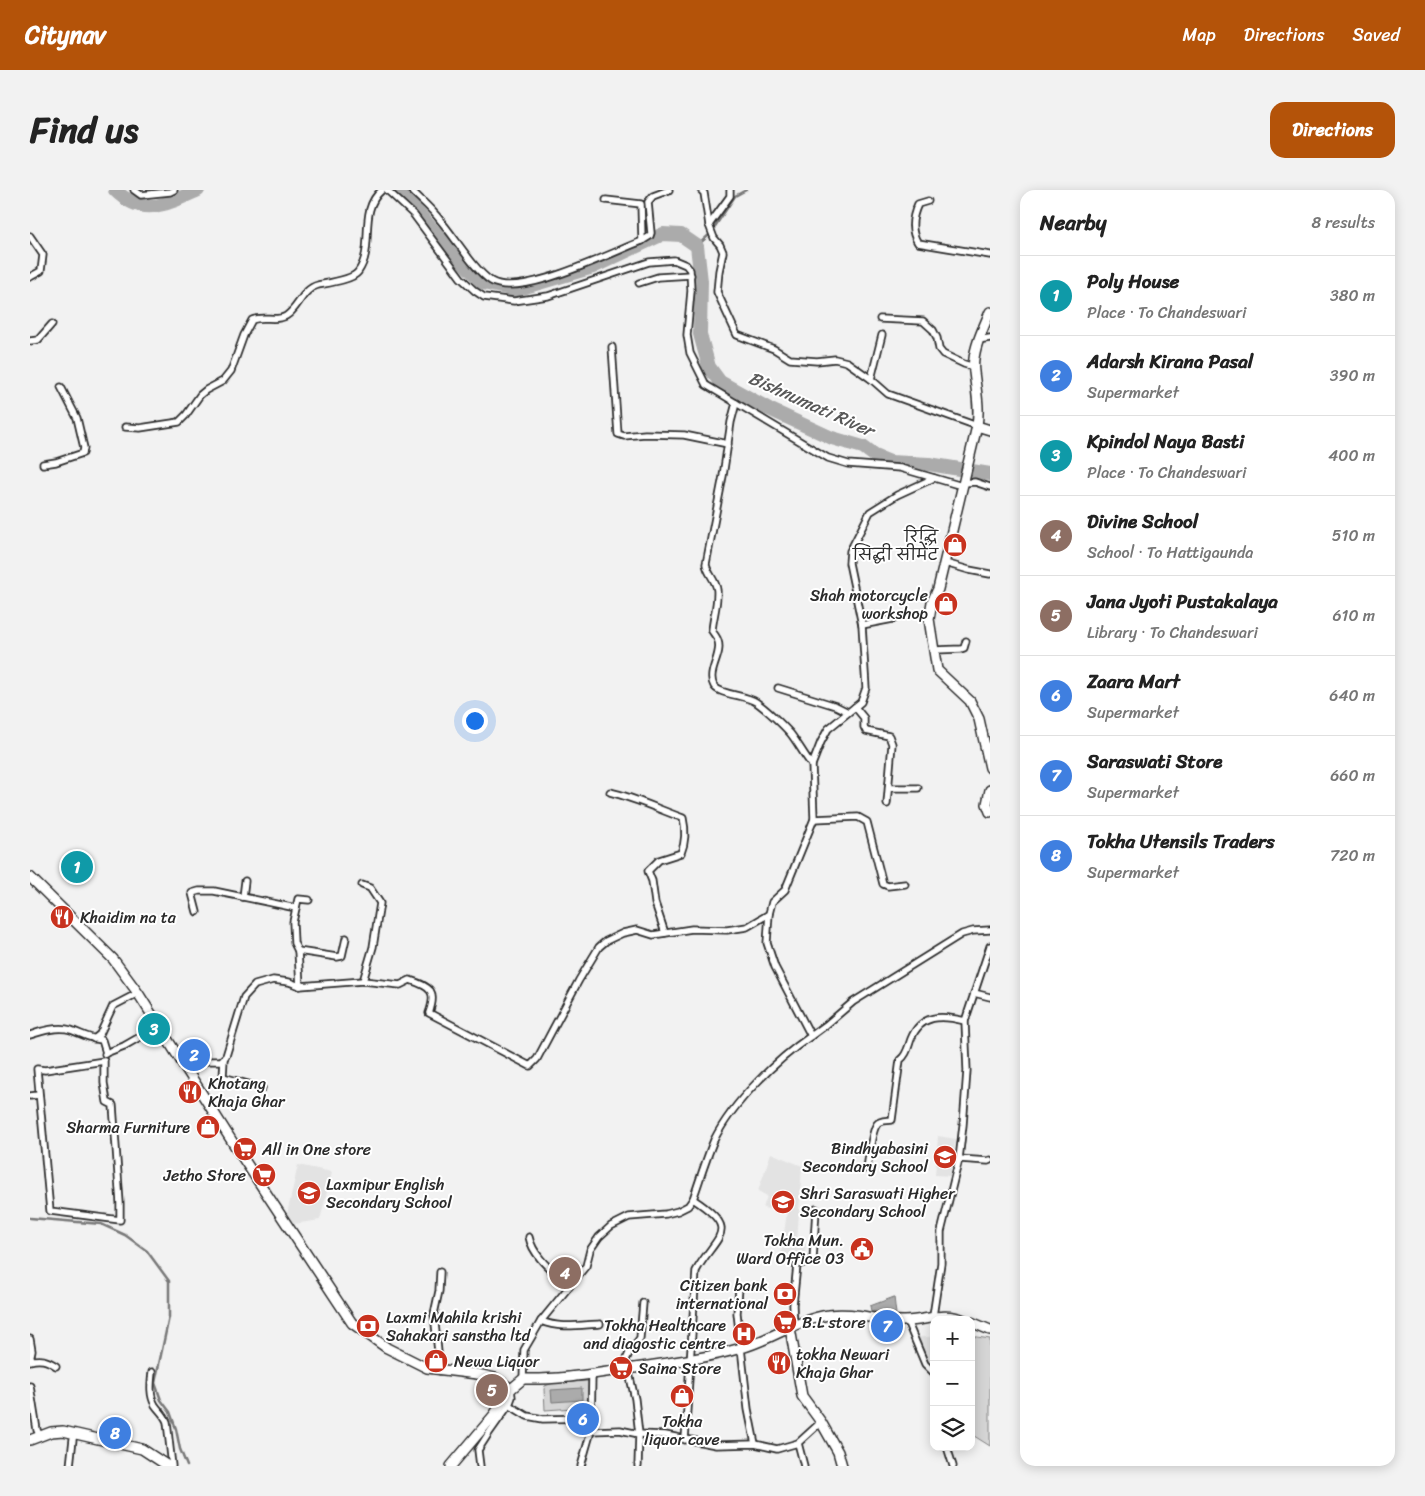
<!DOCTYPE html>
<html lang="en">
<head>
<meta charset="utf-8">
<style>
  :root { --surface:#fff; --page:#f2f2f2; --text:#222; --muted:#767676; --line:#e0e0e0; --accent:#b45309 }
  body { margin:0; font-family:Sriracha,"Playpen Sans Deva",sans-serif; background:var(--page); color:var(--text) }
  .controls { position:absolute; right:15px; bottom:15px; display:grid; overflow:hidden; border-radius:10px; box-shadow:0 2px 12px #0003 }
  .controls button { width:45px; height:45px; display:grid; place-items:center; padding:0; border:0; border-bottom:1px solid var(--line); background:var(--surface); color:var(--text); font:25px sans-serif }
  .you { position:absolute; left:444px; top:530px; width:18px; height:18px; margin:-12px; border:4px solid #fff; border-radius:50%; background:#1a73e8; box-shadow:0 0 0 8px #1a73e833 }
  .badge { display:grid; place-items:center; width:32px; height:32px; border-radius:50%; background:var(--accent); color:#fff; font-size:16px; font-weight:700 }
  .pin { position:absolute; translate:-50% -50%; border:2px solid #fff; box-shadow:0 1px 5px #0006 }
  .list { margin:0; padding:0; list-style:none }
  h2 { display:flex; justify-content:space-between; align-items:center; height:65px; margin:0; padding:0 20px; font-size:21px }
  h2 small { font-size:16px; font-weight:400; color:var(--muted) }
  .list li { display:grid; grid-template-columns:32px 1fr auto; gap:15px; align-items:center; box-sizing:border-box; height:80px; padding:0 20px; border-top:1px solid var(--line) }
  .list b { display:block; font-size:19px; white-space:nowrap }
  .list p { margin:0; font-size:16px; white-space:nowrap; color:var(--muted) }
  .list em { font-size:16px; font-style:normal; color:var(--muted) }
  .icon { flex:none; width:28px; height:28px; fill:none; stroke:currentColor; stroke-width:2; stroke-linecap:round; stroke-linejoin:round }
  .map { position:relative; flex:none; width:960px; height:1276px; overflow:hidden; border-radius:15px }
  header { display:flex; align-items:center; gap:30px; box-sizing:border-box; height:70px; padding:0 25px; background:var(--accent); color:#fff }
  header strong { font-size:24px }
  nav { display:flex; gap:28px; margin-inline-start:auto; font-size:18px }
  .intro { display:flex; align-items:center; justify-content:space-between; box-sizing:border-box; height:120px; padding:0 30px }
  h1 { margin:0; font-size:35px }
  .button { padding:12px 22px; border-radius:15px; background:var(--accent); color:#fff; font-size:18px; font-weight:700 }
  main { display:flex; gap:30px; padding:0 30px }
  aside { flex:1; background:var(--surface); border-radius:15px; box-shadow:0 2px 12px #0003 }
  .map>svg:first-child { display:block }
  .built { fill:#e3e3e3 }
  .green { fill:#d5d5d5; stroke:#808080 }
  .water { fill:#ababab; stroke:#787878 }
  .lines { fill:none; stroke-linecap:round; stroke-linejoin:round }
  .stream { stroke:#787878; stroke-width:2.5 }
  .river { stroke:#ababab; stroke-width:14 }
  .street-casing { stroke:#2b2b2b; stroke-width:9 }
  .secondary-casing { stroke:#2b2b2b; stroke-width:12 }
  .street { stroke:#fff; stroke-width:5.5 }
  .secondary { stroke:#fff; stroke-width:9 }
  .labels { text-anchor:middle; stroke-width:4; stroke-linejoin:round; paint-order:stroke }
  .poi-label { font-size:16px; fill:#2b2b2b; stroke:#fff; text-anchor:start }
  .water-label { font-size:18px; font-style:italic; fill:#585858; stroke:#fff }
</style>
</head>
<body>
<header>
<strong>Citynav</strong>
<nav><a>Map</a><a>Directions</a><a>Saved</a></nav>
</header>
<div class="intro"><h1>Find us</h1><a class="button">Directions</a></div>
<main>
<div class="map">
<svg width="960" height="1276" viewBox="0 0 960 1276">
  <rect width="100%" height="100%" fill="#f2f2f2"/>
  <filter id="ink" filterUnits="userSpaceOnUse"><feTurbulence type="fractalNoise" baseFrequency=".02" numOctaves="2"/><feDisplacementMap in="SourceGraphic" scale="10" xChannelSelector="R" yChannelSelector="G"/><feConvolveMatrix kernelMatrix="1 2 1 2 8 2 1 2 1" color-interpolation-filters="sRGB"/></filter>
  <g filter="url(#ink)">
    <g class="built">
      <polygon points="908,946 926,949 920,986 905,985"/>
      <polygon points="741,963 772,976 767,1052 776,1054 775,1066 751,1064 757,1022 733,1018 737,1006 728,1001"/>
      <polygon points="268,975 302,982 290,1030 264,1034 257,1024"/>
      <polygon points="886,1147 904,1147 904,1177 896,1169"/>
    </g>
    <g class="green">
      <polygon points="941,1146 960,1149 960,1256 941,1244"/>
      <polygon points="560,1191 558,1217 515,1220 514,1199 515,1196 523,1193"/>
    </g>
    <g class="water">
      <polygon points="864,1107 866,1124 841,1121 840,1116"/>
      <polygon points="552,1198 552,1210 522,1212 521,1200"/>
    </g>
    <g class="lines">
      <g class="stream">
        <polyline points="667,56 680,44 705,6 716,0"/>
        <polyline points="0,1028 71,1034 95,1045 117,1061 139,1091 139,1127 125,1193 131,1210 140,1222 146,1239 150,1259 157,1276"/>
      </g>
      <g class="river">
        <path d="M85,0c28,28 52,14 83,0"/>
        <polyline points="368,0 410,48 453,93 485,100 563,77 633,44 651,45 667,56 671,91 670,144 679,177 690,192 739,219 802,248 833,257 845,266 860,272 899,274 960,284"/>
      </g>
      <g class="street-casing">
        <g id="street">
          <polyline points="104,0 111,5 140,2 144,0"/>
          <path d="M357,0l27,25 47,63 14,13 9,6 30,4 34,-5 101,-34 25,-2 12,5 4,5 1,21 -4,44 3,18 16,32 30,18 -5,19 -8,54 -17,88c1,9 10,16 11,26 1,14 -4,27 -5,41 2,3 5,6 6,10 5,14 -12,31 -4,45 6,9 32,9 42,16 10,7 26,22 34,31 8,10 14,22 22,32"/>
          <path d="M381,0c10,10 21,19 29,30 14,16 34,50 51,61 29,18 121,-29 151,-40l8,-5 1,-3 -3,-31 5,-6 16,-6"/>
          <polyline points="671,0 674,3 679,35 684,48 690,55 693,62 689,81 687,102 707,145 744,159 760,169 787,171 805,169 817,172 841,189 858,204 947,236"/>
          <polyline points="576,10 611,14 612,51"/>
          <path d="M898,11l-10,3c-6,13 -8,27 0,39l72,12"/>
          <polyline points="679,35 700,6 700,0"/>
          <polyline points="0,46 13,65 11,81 0,87"/>
          <polyline points="609,93 628,87 661,85"/>
          <polyline points="850,129 893,131 903,140 907,148 909,159 913,164 934,174 944,177"/>
          <polyline points="948,150 960,148"/>
          <polyline points="0,151 8,150 22,134"/>
          <polyline points="582,157 588,244 594,246 615,244 654,245 698,254"/>
          <polyline points="841,189 852,145"/>
          <polyline points="706,213 798,268 818,274 870,278 932,296"/>
          <path d="M95,237l15,1 39,-6 7,-7 14,-20 6,-5 17,-9 8,-10 13,-36 8,-15c11,-5 24,2 34,-4 13,-8 16,-27 32,-31 10,-2 34,-5 40,-13 18,-25 -1,-61 24,-82"/>
          <polyline points="13,274 26,272 53,263 54,258 47,228 31,197"/>
          <polyline points="933,293 945,292 960,297"/>
          <polyline points="915,373 939,380 960,384"/>
          <polyline points="832,435 863,429"/>
          <polyline points="905,460 931,459 934,458 936,451"/>
          <polyline points="748,498 806,516 818,522"/>
          <polyline points="825,517 834,528 834,537 836,541 859,546 862,554 857,614"/>
          <polyline points="859,598 888,598"/>
          <path d="M580,602c25,6 48,17 73,26 3,13 3,23 -2,35l-22,7 -11,11 4,10 3,22 10,30"/>
          <polyline points="784,629 828,627 837,632 853,694 858,696 875,694"/>
          <polyline points="332,695 340,698 350,713 343,757 333,791"/>
          <polyline points="213,707 215,691"/>
          <polyline points="266,718 268,709 279,710"/>
          <polyline points="167,722 162,703 169,701 184,701 266,718 263,732 264,753 268,761 270,796"/>
          <polyline points="268,761 307,767 312,766 316,748"/>
          <polyline points="944,803 960,807"/>
          <path d="M0,845c12,-4 28,-9 41,-5 11,4 19,9 31,10l4,13"/>
          <polyline points="781,846 796,835 823,812 932,744 943,741 960,740"/>
          <polyline points="64,849 70,844 83,816 108,803"/>
          <polyline points="75,864 76,863 94,856 129,836"/>
          <polyline points="194,869 193,887 232,898"/>
          <polygon points="74,871 74,893 77,912 83,915 90,1013 90,1030 20,1021 7,879 15,880"/>
          <path d="M153,876l10,-5h28l5,-5 18,-59 11,-12 18,-5 16,2 11,4 63,-5 37,4 10,-5c21,7 27,11 19,33l101,53 7,-7 42,-79 20,-33 7,-6 17,-8 14,-3 16,5 39,-6 35,1 20,-3 22,-13"/>
          <polyline points="0,906 9,905"/>
          <polyline points="929,969 958,971 960,970"/>
          <path d="M830,980l7,-2c2,-10 4,-36 10,-44 3,-4 10,-3 15,-4l8,-60c7,-5 8,-13 11,-21 10,-25 30,-24 54,-18"/>
          <path d="M499,1047c4,20 26,36 40,50"/>
          <polyline points="709,1098 707,1123 718,1219 725,1254"/>
          <polyline points="903,1126 911,1073 911,1042 929,969 933,935 937,881 935,831 960,756"/>
          <path d="M511,1131c19,8 39,4 59,3"/>
          <polyline points="877,1131 895,1174 904,1183"/>
          <polyline points="764,1137 763,1115 767,1075 783,1070 786,1019"/>
          <polyline points="0,1149 2,1161 0,1170"/>
          <path d="M0,1171c10,-3 17,-1 26,5"/>
          <polyline points="410,1181 404,1124 409,1101 410,1082"/>
          <path d="M122,1182c-1,10 -3,23 3,33 4,6 9,9 12,17l5,44"/>
          <path d="M493,1189l1,-29 17,-29 45,-55 4,-16 9,-13 12,-11 18,-9 37,-3 12,-3 10,-5 5,-7c7,-20 13,-40 21,-59 19,-38 62,-80 97,-104l-36,-69 -8,-24 2,-29 3,-12 13,-12 29,-71 -2,-54 9,-23 7,-13 33,-27 5,-14 -4,-63 -13,-62 1,-12 20,-39 27,-17 37,-17"/>
          <polyline points="0,1196 7,1240 10,1246"/>
          <polyline points="479,1215 497,1226 513,1229 562,1228"/>
          <polyline points="561,1241 590,1240 609,1244 635,1245 686,1255 725,1254 747,1259 768,1253 791,1232"/>
          <path d="M655,1250l11,-169c20,-36 46,-40 -3,-72"/>
          <polyline points="768,1253 774,1276"/>
          <polyline points="917,1257 923,1276"/>
          <polyline points="40,1276 43,1249 45,1243"/>
          <polyline points="450,1276 448,1260 457,1246 479,1215 482,1207 481,1199"/>
          <polyline points="551,1276 561,1241 562,1184"/>
          <polyline points="608,1276 609,1244 605,1209 596,1170 600,1161 610,1148 613,1113"/>
        </g>
      </g>
      <g class="secondary-casing">
        <g id="secondary">
          <path d="M960,122c-7,17 -19,40 -16,60 2,18 6,35 3,54l-39,163 -6,13 -3,17 8,51 33,31 9,18 11,49"/>
          <polyline points="947,236 960,240"/>
          <polyline points="960,600 957,614 960,622"/>
          <polyline points="0,687 83,769 108,803 205,956 322,1133 357,1158 397,1178 447,1184 465,1188 481,1199"/>
          <polyline points="941,1132 960,1140"/>
          <polyline points="760,1138 772,1206 791,1232 808,1262 812,1276"/>
          <polyline points="0,1250 21,1242 33,1241 112,1259 138,1276"/>
          <path d="M421,1276l43,-51 17,-26 12,-10c35,1 70,-5 105,-10 38,-6 76,-10 113,-21 30,-8 57,-29 88,-33 26,-4 51,7 76,6 22,0 37,-10 59,-1"/>
        </g>
      </g>
      <use href="#street" class="street"/>
      <use href="#secondary" class="secondary"/>
    </g>
  </g>
  <defs>
    <g id="shop-disc" transform="scale(1.25)"><circle r="9.5" fill="#c8321e" stroke="#fff"/><path d="M-5-2.5h2.3a2.7 3.5 0 0 1 5.4 0H5L5.5 6h-11ZM-1.5-2.5h3a1.5 2.3 0 0 0-3 0Z" fill="#fff"/></g>
    <g id="restaurant-disc" transform="scale(1.25)"><circle r="9.5" fill="#c8321e" stroke="#fff"/><path d="M-5-6h1v4h1v-4h1v4h1v-4h1v5L-1.5 .5V6h-2V.5L-5-1ZM5-6V6H3V1.5H1.5Q1.5-4 5-6Z" fill="#fff"/></g>
    <g id="supermarket-disc" transform="scale(1.25)"><circle r="9.5" fill="#c8321e" stroke="#fff"/><path d="M-6-5.5h2.5l.6 2H6L4.5 2H-2.5L-4.4-4H-6ZM-1.5 3.2a1.3 1.3 0 1 0 .1 0ZM3 3.2a1.3 1.3 0 1 0 .1 0Z" fill="#fff"/></g>
    <g id="school-disc" transform="scale(1.25)"><circle r="9.5" fill="#c8321e" stroke="#fff"/><path d="M0-5L7-2L0 1L-7-2ZM-4 1L0 2.5L4 1V4Q0 6-4 4Z" fill="#fff"/></g>
    <g id="civic-disc" transform="scale(1.25)"><circle r="9.5" fill="#c8321e" stroke="#fff"/><path d="M-.6-6.5H3V-4.5H.6V-3L4-1V1h2V6H-6V1h2V-1L-.6-3ZM-1.2 2.5V6h2.4V2.5Z" fill="#fff"/></g>
    <g id="bank-disc" transform="scale(1.25)"><circle r="9.5" fill="#c8321e" stroke="#fff"/><path d="M-6-4H6V4H-6ZM0-2.3a2.3 2.3 0 1 0 0 4.6a2.3 2.3 0 1 0 0-4.6Z" fill="#fff"/></g>
    <g id="hospital-disc" transform="scale(1.25)"><circle r="9.5" fill="#c8321e" stroke="#fff"/><path d="M-5-5h3v3.5h4V-5h3V5h-3V1.5h-4V5h-3Z" fill="#fff"/></g>
  </defs>
  <g fill-rule="evenodd">
    <use href="#shop-disc" x="925" y="355"/>
    <use href="#shop-disc" x="916" y="414"/>
    <use href="#restaurant-disc" x="32" y="727"/>
    <use href="#restaurant-disc" x="160" y="902"/>
    <use href="#shop-disc" x="178" y="937"/>
    <use href="#supermarket-disc" x="215" y="959"/>
    <use href="#school-disc" x="915" y="967"/>
    <use href="#supermarket-disc" x="234" y="985"/>
    <use href="#school-disc" x="279" y="1003"/>
    <use href="#school-disc" x="753" y="1012"/>
    <use href="#civic-disc" x="832" y="1059"/>
    <use href="#bank-disc" x="755" y="1104"/>
    <use href="#supermarket-disc" x="755" y="1132"/>
    <use href="#bank-disc" x="338" y="1136"/>
    <use href="#hospital-disc" x="714" y="1144"/>
    <use href="#shop-disc" x="406" y="1171"/>
    <use href="#restaurant-disc" x="749" y="1173"/>
    <use href="#supermarket-disc" x="591" y="1178"/>
    <use href="#shop-disc" x="652" y="1206"/>
  </g>
  <g class="labels">
    <g class="poi-label">
      <text x="908" y="352" text-anchor="end">रिद्धि<tspan x="908" dy="18">सिद्धी सीमेंट</tspan></text>
      <text x="898" y="411" text-anchor="end">Shah motorcycle<tspan x="898" dy="18">workshop</tspan></text>
      <text x="50" y="733">Khaidim na ta</text>
      <text x="178" y="899">Khotang<tspan x="178" dy="18">Khaja Ghar</tspan></text>
      <text x="160" y="943" text-anchor="end">Sharma Furniture</text>
      <text x="898" y="964" text-anchor="end">Bindhyabasini<tspan x="898" dy="18">Secondary School</tspan></text>
      <text x="232" y="965">All in One store</text>
      <text x="216" y="991" text-anchor="end">Jetho Store</text>
      <text x="296" y="1000">Laxmipur English<tspan x="296" dy="18">Secondary School</tspan></text>
      <text x="770" y="1009">Shri Saraswati Higher<tspan x="770" dy="18">Secondary School</tspan></text>
      <text x="814" y="1056" text-anchor="end">Tokha Mun.<tspan x="814" dy="18">Ward Office 03</tspan></text>
      <text x="738" y="1101" text-anchor="end">Citizen bank<tspan x="738" dy="18">international</tspan></text>
      <text x="356" y="1133">Laxmi Mahila krishi<tspan x="356" dy="18">Sahakari sanstha ltd</tspan></text>
      <text x="772" y="1138">B.L store</text>
      <text x="696" y="1141" text-anchor="end">Tokha Healthcare<tspan x="696" dy="18">and diagostic centre</tspan></text>
      <text x="766" y="1170">tokha Newari<tspan x="766" dy="18">Khaja Ghar</tspan></text>
      <text x="424" y="1177">Newa Liquor</text>
      <text x="608" y="1184">Saina Store</text>
      <text x="652" y="1237" text-anchor="middle">Tokha<tspan x="652" dy="18">liquor cave</tspan></text>
    </g>
    <g class="water-label">
      <text transform="translate(781 214) rotate(24)" y="6">Bishnumati River</text>
    </g>
  </g>
</svg>
<div class="controls">
<button>+</button>
<button>−</button>
<button><svg class="icon" aria-label="layers" viewBox="0 0 24 24"><path d="M12 4l9 5-9 5-9-5zM3 14l9 5 9-5"/></svg></button>
</div>
<div class="you"></div>
<div class="pin badge" style="left:47px;top:677px;background:#0f9aa8">1</div>
<div class="pin badge" style="left:164px;top:865px;background:#3f7fe0">2</div>
<div class="pin badge" style="left:124px;top:839px;background:#0f9aa8">3</div>
<div class="pin badge" style="left:535px;top:1083px;background:#8d6e63">4</div>
<div class="pin badge" style="left:462px;top:1200px;background:#8d6e63">5</div>
<div class="pin badge" style="left:553px;top:1229px;background:#3f7fe0">6</div>
<div class="pin badge" style="left:857px;top:1136px;background:#3f7fe0">7</div>
<div class="pin badge" style="left:85px;top:1243px;background:#3f7fe0">8</div>
</div>
<aside>
<h2>Nearby<small>8 results</small></h2>
<ul class="list">
<li><span class="badge" style="background:#0f9aa8">1</span><div><b>Poly House</b><p>Place · To Chandeswari</p></div><em>380 m</em></li>
<li><span class="badge" style="background:#3f7fe0">2</span><div><b>Adarsh Kirana Pasal</b><p>Supermarket</p></div><em>390 m</em></li>
<li><span class="badge" style="background:#0f9aa8">3</span><div><b>Kpindol Naya Basti</b><p>Place · To Chandeswari</p></div><em>400 m</em></li>
<li><span class="badge" style="background:#8d6e63">4</span><div><b>Divine School</b><p>School · To Hattigaunda</p></div><em>510 m</em></li>
<li><span class="badge" style="background:#8d6e63">5</span><div><b>Jana Jyoti Pustakalaya</b><p>Library · To Chandeswari</p></div><em>610 m</em></li>
<li><span class="badge" style="background:#3f7fe0">6</span><div><b>Zaara Mart</b><p>Supermarket</p></div><em>640 m</em></li>
<li><span class="badge" style="background:#3f7fe0">7</span><div><b>Saraswati Store</b><p>Supermarket</p></div><em>660 m</em></li>
<li><span class="badge" style="background:#3f7fe0">8</span><div><b>Tokha Utensils Traders</b><p>Supermarket</p></div><em>720 m</em></li>
</ul>
</aside>
</main>
</body>
</html>
